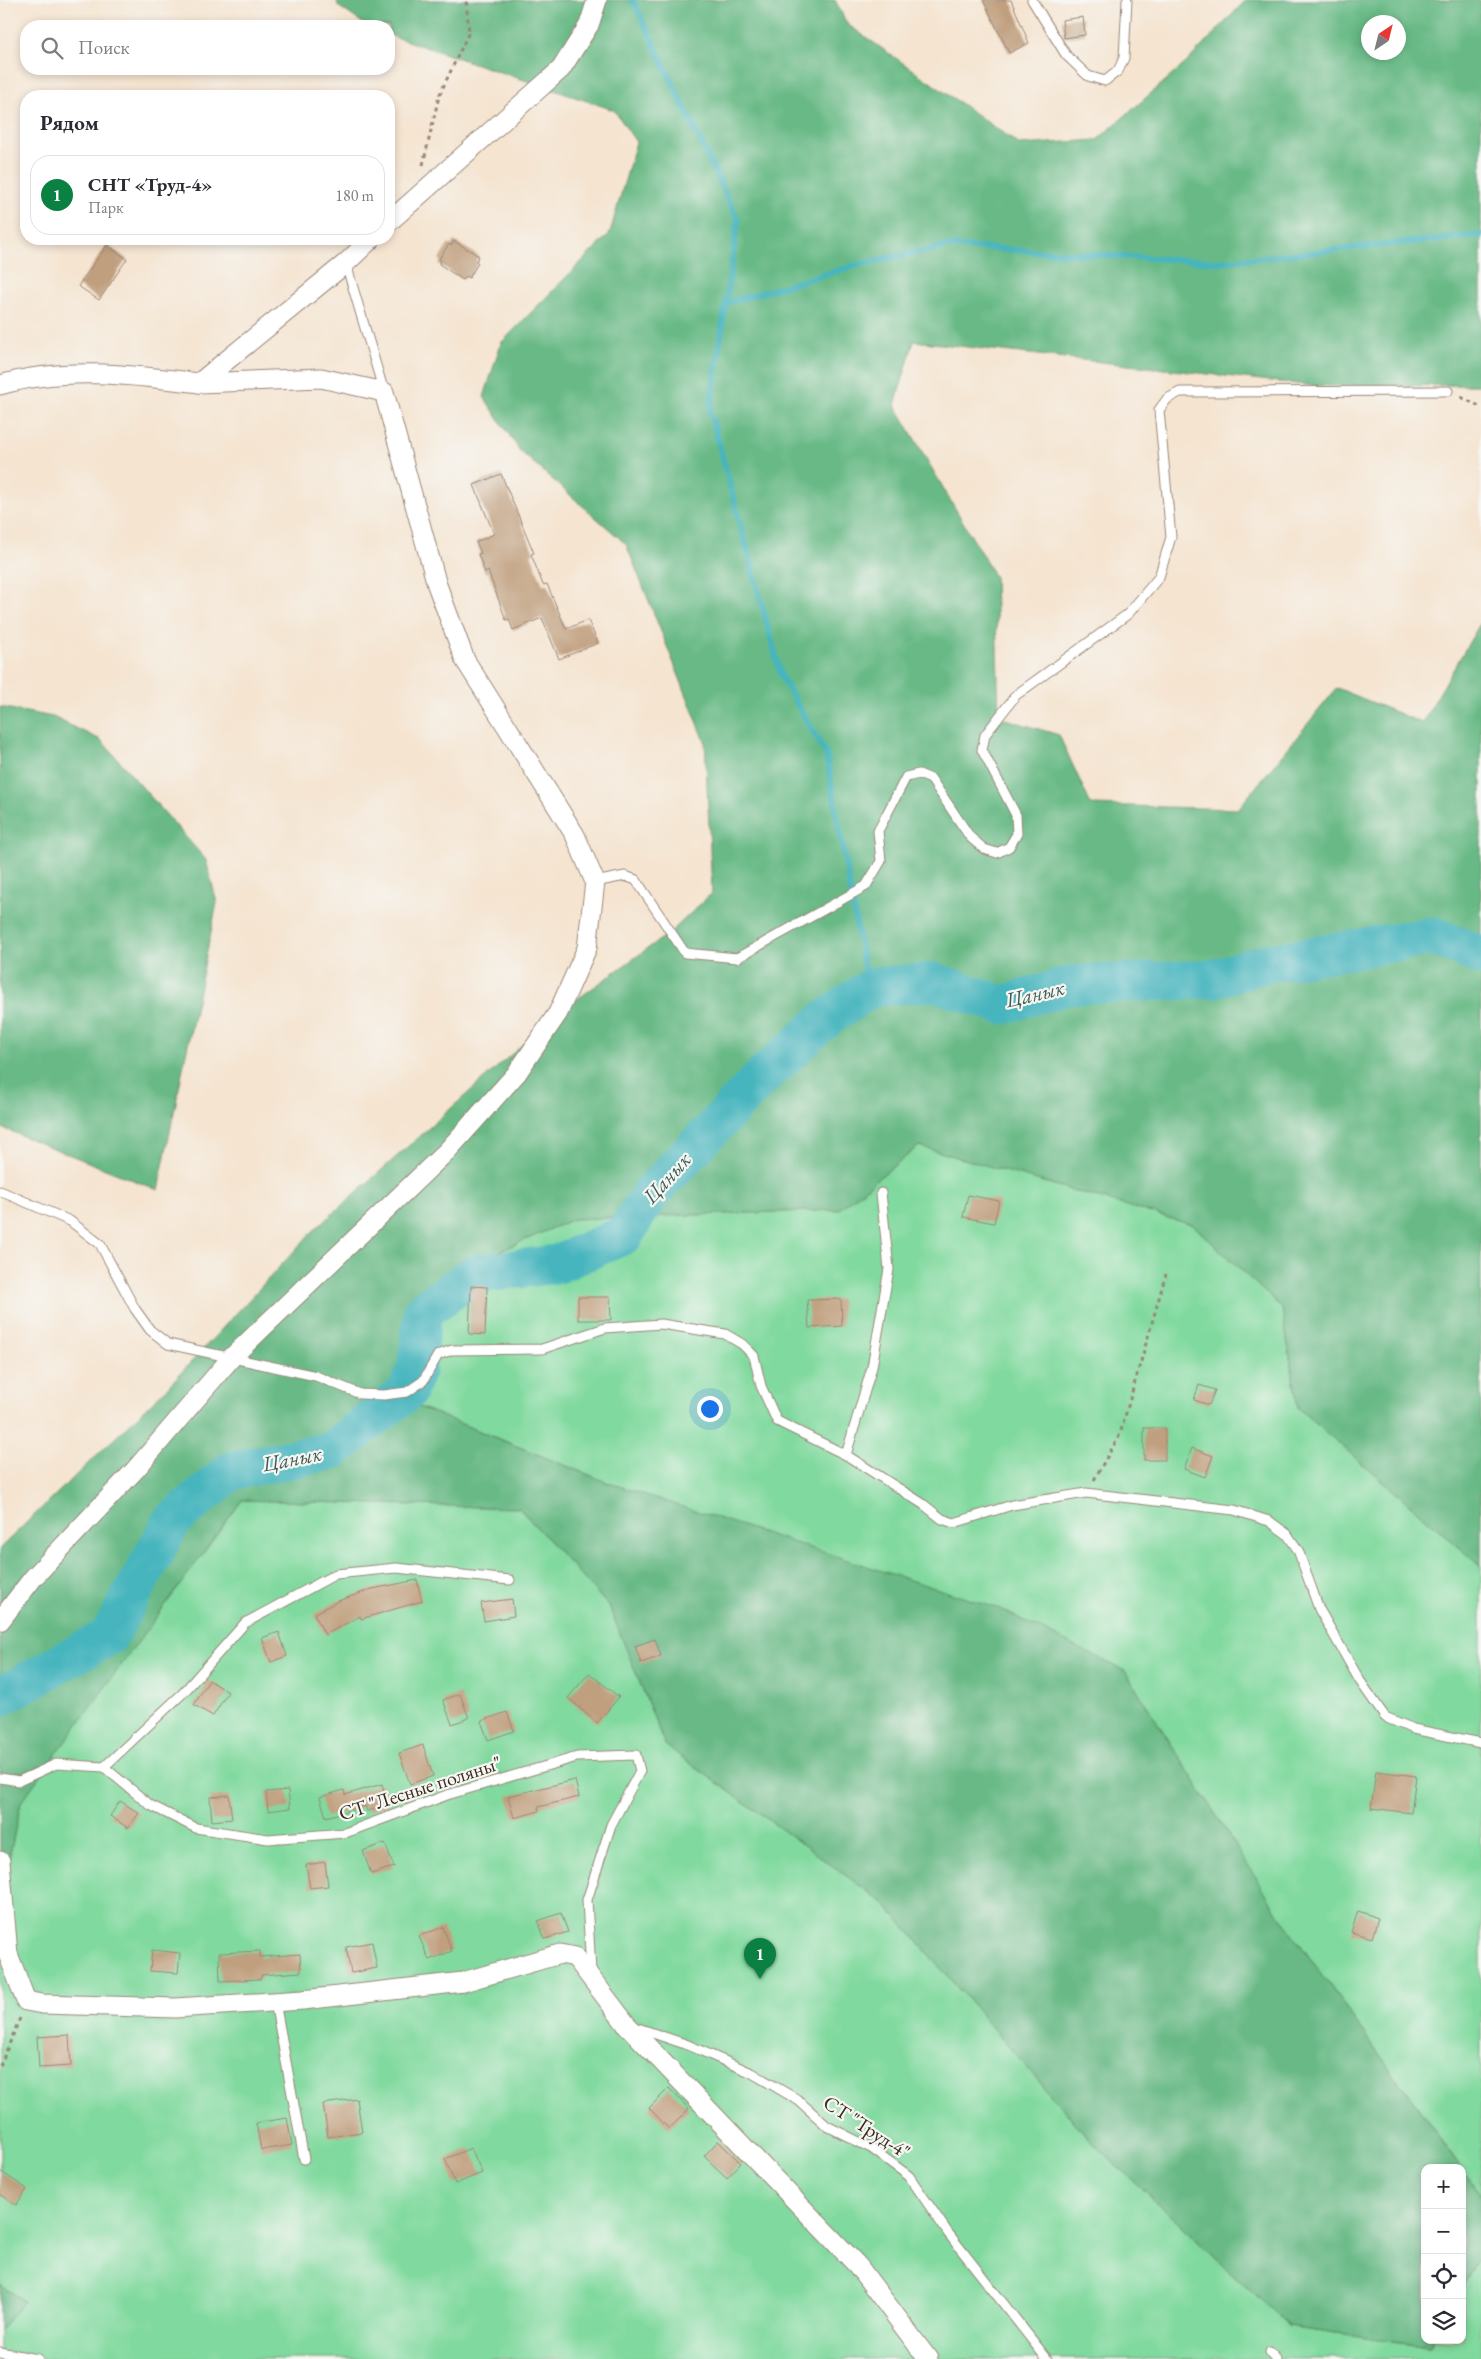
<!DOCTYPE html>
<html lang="ru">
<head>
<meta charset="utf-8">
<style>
  :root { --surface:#fff; --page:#f2f2f3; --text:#2b2b33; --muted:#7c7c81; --line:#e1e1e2; --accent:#0b8043 }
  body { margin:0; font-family:"EB Garamond",serif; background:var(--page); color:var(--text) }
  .controls { position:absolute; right:15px; bottom:15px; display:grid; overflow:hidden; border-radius:10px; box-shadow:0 2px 8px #0003 }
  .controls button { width:45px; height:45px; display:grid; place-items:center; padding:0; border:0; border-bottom:1px solid var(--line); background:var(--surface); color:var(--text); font:25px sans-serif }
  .compass { position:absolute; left:1361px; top:15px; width:45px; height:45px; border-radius:50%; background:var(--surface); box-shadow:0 2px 8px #0003; rotate:35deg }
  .you { position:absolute; left:709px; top:1408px; width:18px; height:18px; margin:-12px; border:4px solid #fff; border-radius:50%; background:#1a73e8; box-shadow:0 0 0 8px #1a73e833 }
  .badge { display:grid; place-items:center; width:32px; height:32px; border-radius:50%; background:var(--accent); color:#fff; font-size:16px; font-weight:700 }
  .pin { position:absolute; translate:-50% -41px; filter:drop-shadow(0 1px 2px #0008) }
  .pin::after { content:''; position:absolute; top:26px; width:18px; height:15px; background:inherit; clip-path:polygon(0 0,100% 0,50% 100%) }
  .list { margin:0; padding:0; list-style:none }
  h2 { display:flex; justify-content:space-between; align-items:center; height:65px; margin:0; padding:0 20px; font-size:21px }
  h2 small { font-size:16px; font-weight:400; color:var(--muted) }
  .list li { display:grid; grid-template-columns:32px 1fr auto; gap:15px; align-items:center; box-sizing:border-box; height:80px; margin:0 10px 10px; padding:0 10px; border:1px solid var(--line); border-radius:20px }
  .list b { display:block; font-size:19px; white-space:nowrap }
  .list p { margin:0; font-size:16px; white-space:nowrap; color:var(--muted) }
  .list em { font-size:16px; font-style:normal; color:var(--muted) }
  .icon { flex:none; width:28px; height:28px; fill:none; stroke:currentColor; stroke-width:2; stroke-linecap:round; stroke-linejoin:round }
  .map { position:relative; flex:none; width:1481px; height:2359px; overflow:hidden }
  .search { position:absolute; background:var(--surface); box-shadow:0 2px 8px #0003; left:20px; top:20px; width:375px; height:55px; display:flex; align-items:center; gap:12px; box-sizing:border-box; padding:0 18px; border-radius:20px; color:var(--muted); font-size:19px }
  .panel { position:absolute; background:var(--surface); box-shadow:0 2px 8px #0003; left:20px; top:90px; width:375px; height:155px; border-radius:20px }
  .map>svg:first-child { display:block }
  .green { fill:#80d99e; stroke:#5e825e }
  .forest { fill:#68b985; stroke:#527252; fill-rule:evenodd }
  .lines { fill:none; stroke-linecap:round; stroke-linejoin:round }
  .stream { stroke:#46b5be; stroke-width:6 }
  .river { stroke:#46b5be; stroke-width:39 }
  .building { fill:#c09f7e }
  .service-casing { stroke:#988777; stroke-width:11 }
  .minor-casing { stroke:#988777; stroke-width:21 }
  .path { stroke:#988777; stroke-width:3; stroke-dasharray:4 4; stroke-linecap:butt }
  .service { stroke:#fff; stroke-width:9 }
  .minor { stroke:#fff; stroke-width:19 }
  .labels { text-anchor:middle; stroke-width:4.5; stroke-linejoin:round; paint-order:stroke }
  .street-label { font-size:20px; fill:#3b2a1e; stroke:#f6f6f2 }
  .water-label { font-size:21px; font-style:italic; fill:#3f5b56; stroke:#f6f6f2 }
</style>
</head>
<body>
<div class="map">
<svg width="1481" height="2359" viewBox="0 0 1481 2359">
  <rect width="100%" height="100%" fill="#f6f6f2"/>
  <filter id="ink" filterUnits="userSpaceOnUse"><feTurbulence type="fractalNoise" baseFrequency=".02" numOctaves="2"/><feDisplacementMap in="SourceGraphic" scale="10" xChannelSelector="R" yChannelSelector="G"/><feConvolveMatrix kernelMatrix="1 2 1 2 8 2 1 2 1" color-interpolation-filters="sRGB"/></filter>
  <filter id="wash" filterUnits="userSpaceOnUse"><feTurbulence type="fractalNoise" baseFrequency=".0096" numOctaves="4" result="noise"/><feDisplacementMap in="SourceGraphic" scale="20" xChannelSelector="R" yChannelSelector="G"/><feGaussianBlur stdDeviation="1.12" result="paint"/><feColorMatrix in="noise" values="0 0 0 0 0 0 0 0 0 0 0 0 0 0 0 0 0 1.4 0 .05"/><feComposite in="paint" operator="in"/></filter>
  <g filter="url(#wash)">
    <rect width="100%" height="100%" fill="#f5e4d0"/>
    <g class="green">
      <polygon points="919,1146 1193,1225 1282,1308 1298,1408 1481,1566 1481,2195 1279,1915 1125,1671 609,1483 419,1407 448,1274 573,1219 838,1210"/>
      <polygon points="242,1500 519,1508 609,1606 665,1745 884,1903 1090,2140 1288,2326 1430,2346 1433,2340 1462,2340 1462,2288 1481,2255 1481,2359 0,2359 0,2330 24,2301 0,2285 0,1901 21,1802"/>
    </g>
    <g class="forest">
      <path d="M337,0h498l12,24 173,121 77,-5 89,-77 60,-63h235v385l-166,1 -401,-45 -19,64 100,172 4,140 60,18 32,70 147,4 99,-121 85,35 59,-101v944l-183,-158 -16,-100 -89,-83 -274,-79 -81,64 -265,9 -125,55 -29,133 190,76 391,126 125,62 154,244 182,253h-36v172h8l-3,6 -142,-20 -198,-186 -206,-237 -219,-158 -56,-139 -90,-98 -277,-8 -221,302 -21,99v-353l165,-158 147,-158 246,-219 114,-82 40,-38 -7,-152 -79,-197 -106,-93 -36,-54 17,-54 109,-110 26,-91 -22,-32 -225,-75v-9h-22l-29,-20zM1368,22h30v30h-30z"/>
      <polygon points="0,707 53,717 101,740 206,860 217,903 158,1190 0,1127"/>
      <polygon points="1462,2169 1481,2195 1481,2255 1462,2288"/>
      <polygon points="0,2285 24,2301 0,2330"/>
    </g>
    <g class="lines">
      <g class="stream">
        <polyline points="633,0 738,220 710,411 781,676 826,754 868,989"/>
        <polyline points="726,303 861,264 948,246 1218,262 1481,235"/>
      </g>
      <polyline class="river" points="0,1697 109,1636 172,1521 231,1471 331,1451 407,1392 416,1370 423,1311 475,1274 557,1264 624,1235 649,1195 764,1075 827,1018 872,987 934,982 1002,1005 1070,985 1212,979 1263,964 1434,936 1481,956"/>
    </g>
    <g id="blocks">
      <g class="building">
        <polygon points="983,0 1011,0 1029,43 1009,53"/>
        <polygon points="1083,17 1085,35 1064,38 1062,20"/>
        <polygon points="454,241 479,256 476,261 478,263 469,278 466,276 463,280 439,264 441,261 439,259 449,244 451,246"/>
        <polygon points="107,245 127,259 99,300 78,286"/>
        <polygon points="501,474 534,553 531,554 543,585 547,584 566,629 588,620 598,643 559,659 542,618 513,630 509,619 506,620 488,571 485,573 478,554 481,553 476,542 494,534 474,485"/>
        <polygon points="968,1195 999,1201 994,1223 963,1217"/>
        <polygon points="471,1286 487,1287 485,1335 469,1334"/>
        <polygon points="578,1297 610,1297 611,1320 578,1320"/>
        <polygon points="841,1299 842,1326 809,1328 807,1300"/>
        <polygon points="1199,1385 1215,1390 1209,1405 1194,1400"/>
        <rect x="1144" y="1428" width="21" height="32"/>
        <polygon points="1192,1448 1213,1456 1205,1477 1184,1469"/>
        <polygon points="417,1580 422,1601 361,1619 360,1616 325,1635 314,1614 338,1601 372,1589"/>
        <polygon points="512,1599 514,1616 484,1621 481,1603"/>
        <polygon points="279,1632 287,1656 271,1662 262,1638"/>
        <polygon points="655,1639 661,1656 641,1663 635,1646"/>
        <polygon points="589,1673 619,1697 597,1723 568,1698"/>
        <polygon points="209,1680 228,1692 213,1716 194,1705"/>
        <polygon points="460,1694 469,1718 452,1724 443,1700"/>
        <polygon points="507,1712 514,1731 488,1740 481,1721"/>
        <polygon points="423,1745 433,1776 410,1784 399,1753"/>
        <polygon points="1376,1771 1416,1776 1411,1813 1371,1808"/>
        <polygon points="575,1780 579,1797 538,1807 539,1811 514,1818 508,1796"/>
        <polygon points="382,1784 388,1805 367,1811 365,1806 326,1817 320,1797 344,1790 345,1795"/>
        <polygon points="288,1790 290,1808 268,1811 266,1792"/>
        <polygon points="229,1795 232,1819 212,1821 210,1797"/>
        <polygon points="120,1801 139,1813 128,1828 110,1816"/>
        <polygon points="385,1843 394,1867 371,1874 363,1851"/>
        <polygon points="325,1862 328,1886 310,1888 306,1865"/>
        <polygon points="1358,1911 1378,1918 1372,1938 1351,1932"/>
        <polygon points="561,1913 568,1932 545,1939 538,1921"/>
        <polygon points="443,1927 452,1951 429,1960 419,1936"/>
        <polygon points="372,1942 377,1968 351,1973 346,1947"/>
        <polygon points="152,1950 180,1953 178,1973 150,1971"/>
        <polygon points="260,1951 260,1957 300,1954 301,1972 261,1975 261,1979 220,1981 219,1953"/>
        <polygon points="69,2035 71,2066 39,2068 37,2037"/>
        <polygon points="669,2088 689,2109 669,2129 649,2108"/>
        <polygon points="357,2099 362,2132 328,2137 323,2104"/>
        <polygon points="287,2118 292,2145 261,2150 256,2123"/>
        <polygon points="718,2141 741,2163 727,2178 704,2156"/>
        <polygon points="471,2148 482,2173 455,2184 445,2159"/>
        <polygon points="0,2171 27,2189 16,2205 0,2194"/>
      </g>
    </g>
  </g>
  <g filter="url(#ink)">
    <use href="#blocks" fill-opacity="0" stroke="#988777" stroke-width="1"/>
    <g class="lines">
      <g class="service-casing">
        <g id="service">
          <polyline points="1032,0 1066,55 1088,76 1105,81 1118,71 1124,58 1127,0"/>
          <polyline points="346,264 384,392"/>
          <polyline points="595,882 625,876 636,880 685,953 737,958 866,886 881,861 878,831 906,777 919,774 931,779 970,837 984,849 997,853 1009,847 1017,834 1016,815 982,750 985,735 1016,695 1128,614 1159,577 1171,537 1159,410 1167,399 1180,392 1448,391"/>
          <polyline points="0,1191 70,1221 100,1244 135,1309 150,1330 168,1344 316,1376 360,1394 384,1395 407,1392 423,1381 438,1355 452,1350 542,1349 605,1328 661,1324 725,1334 742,1344 754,1356 761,1386 777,1421 846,1455 923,1504 942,1519 954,1523 1012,1505 1086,1493 1234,1510 1269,1521 1287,1534 1298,1550 1319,1609 1360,1681 1385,1717 1413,1729 1481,1743"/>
          <polyline points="846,1455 872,1367 889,1269 881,1193"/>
          <polyline points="104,1767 184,1692 245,1623 336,1574 396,1568 510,1580"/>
          <polyline points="0,1778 19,1781 56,1764 104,1767 150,1805 196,1828 268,1839 345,1833 447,1795 577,1757 636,1755 640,1771 611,1825 587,1900 591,1971"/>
          <polyline points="275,2002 304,2159"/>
          <polyline points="635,2027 688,2045 752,2073 798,2100 827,2126 871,2148 909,2176 948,2233 1047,2359"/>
          <polyline points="0,2352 38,2359"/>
          <polyline points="1270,2352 1276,2359"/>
        </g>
      </g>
      <g class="minor-casing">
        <g id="minor">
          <polyline points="389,222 561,69 589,25 597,0"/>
          <path d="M0,385c65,-19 132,-10 199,-2l147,-120 25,-24"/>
          <polyline points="0,1621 33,1578 135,1470 232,1357 448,1150 517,1073 558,1013 587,948 595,882 575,835 465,660 437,585 384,392 321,378 199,383"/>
          <polyline points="0,1861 8,1954 26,2001 42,2004 175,2008 303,2000 463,1982 560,1954 575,1957 626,2024 858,2266 928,2359"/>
        </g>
      </g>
      <g class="path">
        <polyline points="423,165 439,96 469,32 466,0"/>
        <polyline points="1461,397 1481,407"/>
        <polyline points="1094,1480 1120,1434 1166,1274"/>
        <polyline points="0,2066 20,2018"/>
      </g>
      <use href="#service" class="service"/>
      <use href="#minor" class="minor"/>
    </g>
  </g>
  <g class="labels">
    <g class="street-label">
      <text transform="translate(420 1788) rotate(-18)" y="7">СТ "Лесные поляны"</text>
      <text transform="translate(867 2127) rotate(33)" y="7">СТ "Труд-4"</text>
    </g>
    <g class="water-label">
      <text transform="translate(1035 994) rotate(-13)" y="7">Цанык</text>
      <text transform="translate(667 1178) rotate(-48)" y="7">Цанык</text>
      <text transform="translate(292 1459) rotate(-11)" y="7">Цанык</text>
    </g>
  </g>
</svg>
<div class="controls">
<button>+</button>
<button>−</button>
<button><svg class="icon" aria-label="locate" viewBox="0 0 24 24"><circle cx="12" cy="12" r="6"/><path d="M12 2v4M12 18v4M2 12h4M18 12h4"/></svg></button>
<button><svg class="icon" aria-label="layers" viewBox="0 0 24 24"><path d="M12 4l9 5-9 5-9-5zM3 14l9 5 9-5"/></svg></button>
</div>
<svg class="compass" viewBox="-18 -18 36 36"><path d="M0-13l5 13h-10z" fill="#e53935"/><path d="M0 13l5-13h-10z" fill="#7c7c81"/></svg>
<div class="you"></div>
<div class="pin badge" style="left:760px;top:1979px">1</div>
<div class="search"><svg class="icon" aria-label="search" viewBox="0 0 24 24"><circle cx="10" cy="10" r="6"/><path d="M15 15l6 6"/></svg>Поиск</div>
<section class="panel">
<h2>Рядом<small></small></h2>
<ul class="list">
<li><span class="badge">1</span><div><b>СНТ «Труд-4»</b><p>Парк</p></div><em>180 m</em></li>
</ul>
</section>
</div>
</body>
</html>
